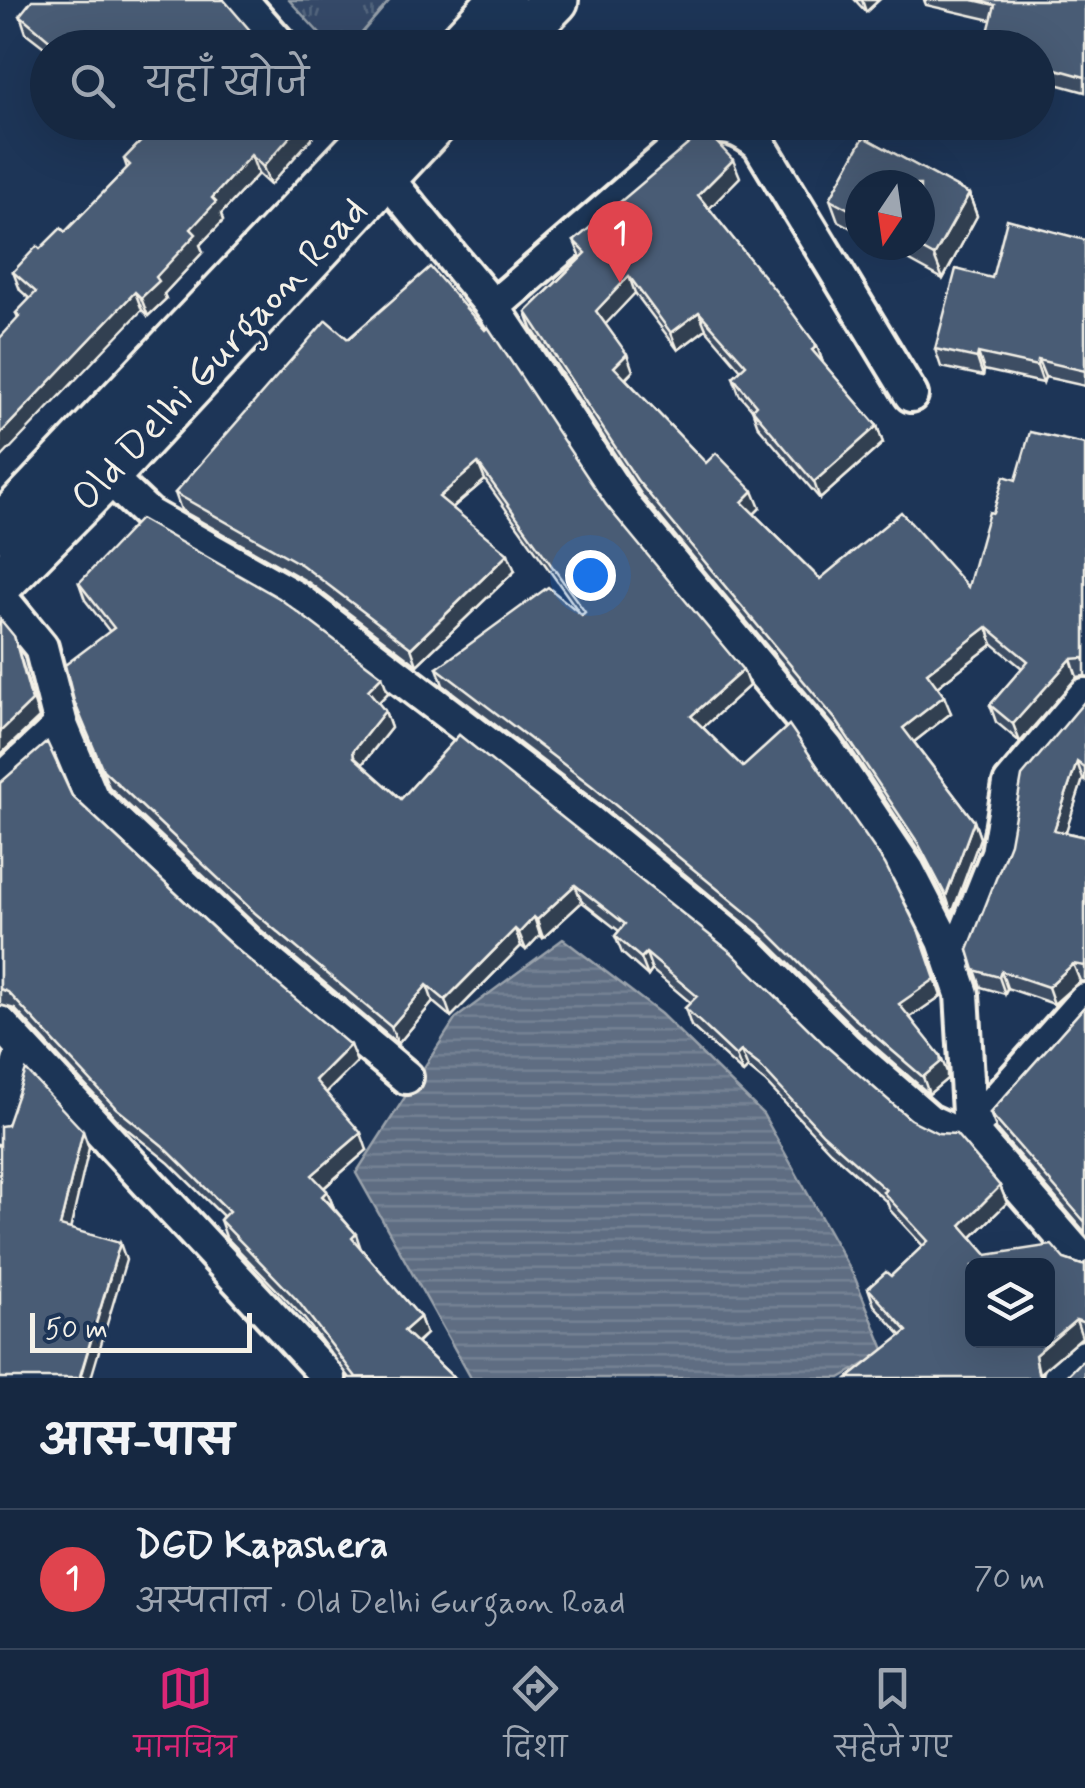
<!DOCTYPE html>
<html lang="hi">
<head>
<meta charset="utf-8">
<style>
  :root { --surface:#162841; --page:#23344c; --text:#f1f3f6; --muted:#9ea6b1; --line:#35445a; --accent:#db2777 }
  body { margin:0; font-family:Mynerve,"Playpen Sans Deva",sans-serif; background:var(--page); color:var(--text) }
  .controls { position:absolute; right:30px; bottom:30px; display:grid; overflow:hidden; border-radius:15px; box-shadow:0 10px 40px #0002 }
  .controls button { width:90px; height:90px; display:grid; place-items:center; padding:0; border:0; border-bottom:2px solid var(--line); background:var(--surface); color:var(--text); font:50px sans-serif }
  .compass { position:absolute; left:845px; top:170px; width:90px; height:90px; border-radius:50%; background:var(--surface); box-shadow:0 10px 40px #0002; rotate:193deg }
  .scale { position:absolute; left:30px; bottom:25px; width:222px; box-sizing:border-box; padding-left:10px; border:5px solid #f4f1e8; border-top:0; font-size:28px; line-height:35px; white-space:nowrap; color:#f4f1e8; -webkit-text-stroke:8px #1d3557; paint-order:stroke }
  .you { position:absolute; left:590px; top:575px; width:35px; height:35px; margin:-25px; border:8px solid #fff; border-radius:50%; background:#1a73e8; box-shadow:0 0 0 15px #1a73e833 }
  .badge { display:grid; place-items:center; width:65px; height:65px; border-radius:50%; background:var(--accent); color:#fff; font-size:32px; font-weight:700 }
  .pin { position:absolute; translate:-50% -82px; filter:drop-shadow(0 2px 5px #0008) }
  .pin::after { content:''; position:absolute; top:52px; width:35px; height:30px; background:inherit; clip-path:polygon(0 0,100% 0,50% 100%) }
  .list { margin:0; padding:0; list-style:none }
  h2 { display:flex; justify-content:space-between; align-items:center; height:130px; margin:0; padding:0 40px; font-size:42px }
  h2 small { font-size:32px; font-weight:400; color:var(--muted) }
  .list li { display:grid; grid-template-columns:65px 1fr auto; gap:30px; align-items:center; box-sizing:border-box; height:140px; padding:0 40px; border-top:2px solid var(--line) }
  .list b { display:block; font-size:38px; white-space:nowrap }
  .list p { margin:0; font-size:32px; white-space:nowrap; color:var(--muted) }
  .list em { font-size:32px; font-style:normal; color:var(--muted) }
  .icon { flex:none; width:55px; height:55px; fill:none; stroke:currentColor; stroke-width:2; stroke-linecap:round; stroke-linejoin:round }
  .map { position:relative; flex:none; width:1085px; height:1378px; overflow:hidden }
  .search { position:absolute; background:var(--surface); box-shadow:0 10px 40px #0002; left:30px; right:30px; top:30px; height:110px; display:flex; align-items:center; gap:25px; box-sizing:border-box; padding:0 35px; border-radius:55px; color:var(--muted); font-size:38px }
  .sheet { height:270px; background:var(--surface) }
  nav { display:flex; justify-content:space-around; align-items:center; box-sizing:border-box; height:140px; border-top:2px solid var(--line); background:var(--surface); font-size:28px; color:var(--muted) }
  nav a { display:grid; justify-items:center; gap:5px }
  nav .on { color:var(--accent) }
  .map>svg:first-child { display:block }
  .park { fill:url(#park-tufts); stroke:#949ea8; stroke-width:2.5 }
  .water { fill:url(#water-rules); stroke:#9aa2ab; stroke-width:2.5 }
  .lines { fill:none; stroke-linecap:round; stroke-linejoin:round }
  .street-casing { stroke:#f4f1e8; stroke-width:40 }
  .secondary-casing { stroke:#f4f1e8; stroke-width:52 }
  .street { stroke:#1d3557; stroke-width:32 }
  .secondary { stroke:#1d3557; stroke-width:45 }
  .wall { fill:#3e4e64; stroke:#f4f1e8; stroke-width:2.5 }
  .shaded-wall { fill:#324051; stroke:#f4f1e8; stroke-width:2.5 }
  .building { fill:#485b74; stroke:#f4f1e8; stroke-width:2.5; fill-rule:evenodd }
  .labels { text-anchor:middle; stroke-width:8; stroke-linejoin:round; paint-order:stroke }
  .street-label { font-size:40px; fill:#f4f1e8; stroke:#1d3557 }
</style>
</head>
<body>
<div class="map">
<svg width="1085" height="1378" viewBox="0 0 1085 1378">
  <defs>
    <pattern id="park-tufts" width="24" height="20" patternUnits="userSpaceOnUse" patternTransform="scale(2.5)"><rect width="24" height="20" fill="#354a67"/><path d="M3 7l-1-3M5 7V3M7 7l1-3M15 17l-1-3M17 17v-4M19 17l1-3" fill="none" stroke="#53657d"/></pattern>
    <pattern id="water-rules" width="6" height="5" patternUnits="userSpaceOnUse" patternTransform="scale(2.5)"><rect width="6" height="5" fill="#5e6d82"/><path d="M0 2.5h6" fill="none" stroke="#768294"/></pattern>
  </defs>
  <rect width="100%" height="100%" fill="#1d3557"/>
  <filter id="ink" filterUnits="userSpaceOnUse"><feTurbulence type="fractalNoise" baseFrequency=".01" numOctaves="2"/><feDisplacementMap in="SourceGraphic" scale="20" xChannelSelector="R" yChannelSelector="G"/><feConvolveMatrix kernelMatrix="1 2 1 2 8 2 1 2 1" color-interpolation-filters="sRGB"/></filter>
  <g filter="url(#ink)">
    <polygon class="park" points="289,0 390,0 349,48 332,47"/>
    <polygon class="water" points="563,939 661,1014 763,1114 855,1278 885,1352 840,1378 471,1378 356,1173 456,1018"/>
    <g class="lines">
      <g class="street-casing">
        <g id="street">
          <polyline points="241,0 283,48"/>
          <polyline points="384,175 493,307 627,509 826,748 908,871 944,941 962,994 970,1130 1085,1263"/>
          <path d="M493,307l206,-178c26,-5 39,-2 60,15l152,251"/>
          <polyline points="93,462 149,515 296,598 586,819 752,955 845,1048 929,1121 953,1132 970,1130 1085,1000"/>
          <polyline points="0,597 41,647 61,725 92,799 248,945 406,1077"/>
          <polyline points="0,782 61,725"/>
          <polyline points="954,964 998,853 1010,784 1085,695"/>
          <polyline points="0,1023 329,1378"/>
          <polyline points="0,1127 23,1049"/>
          <polyline points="1060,1378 1085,1357"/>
        </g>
      </g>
      <g class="secondary-casing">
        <g id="secondary">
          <polyline points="457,48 502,0"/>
          <polyline points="508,48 555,0"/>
          <polyline points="0,529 386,122"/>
          <polyline points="0,583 106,476 435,122"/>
        </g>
      </g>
      <use href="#street" class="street"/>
      <use href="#secondary" class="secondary"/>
    </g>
    <g class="wall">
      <polygon points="855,0 879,0 866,12"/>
      <polygon points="924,0 1085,0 1085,92 1038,79 1038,48 991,20 926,5"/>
      <polygon points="20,15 261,43 269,48 48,48 48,50 26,33"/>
      <polygon points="133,122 326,122 270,185 258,174 221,214 223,221 200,245 203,252 164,294 166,299 148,316 142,310 18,318 16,313 30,299 20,290 13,272 40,249 65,232 127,168 124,159 146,136"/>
      <polygon points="864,137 969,194 977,216 943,279 881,245 920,245 920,185 860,185 860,233 838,221 830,199"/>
      <polygon points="740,177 709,208 817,346 823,363 877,426 883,443 820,499 758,426 752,409 739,394 733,377 741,370 706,329 678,350 635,293 605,324 633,371 626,379 706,463 760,508 754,514 820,579 968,587 993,513 1016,480 1085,444 1085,676 1077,677 1020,742 996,722 990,705 1022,668 993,644 937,687 951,713 914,742 974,821 980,838 952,914 925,860 843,737 643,497 532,329 526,312 581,258 574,241"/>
      <polygon points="1085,240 1085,386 1045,377 1043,383 984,370 983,376 941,367 935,349 992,278"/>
      <polygon points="348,339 606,505 749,686 703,727 941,996 910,1017 947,1072 947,1079 929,1094 859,1033 765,940 598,803 443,685 437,668 579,612 485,480 452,508 515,571 417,665 308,582 181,510 175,493"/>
      <polygon points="79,583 388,693 378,703 385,711 391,728 362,765 401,799 459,735 910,1119 1000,1186 1007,1203 972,1237 987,1255 1064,1259 1082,1265 1085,1263 1085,1338 1082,1337 1041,1372 1042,1375 901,1335 874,1305 868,1288 891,1276 923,1246 890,1210 887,1202 830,1151 765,1082 748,1068 743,1073 691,1026 685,1008 691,1003 652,970 648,976 622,953 615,936 619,931 582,902 543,938 540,935 526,950 521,946 451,1017 433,1002 398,1044 261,930 109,787 74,701 110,632 85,600"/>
      <polygon points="1085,701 1085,781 1083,779 1065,832 1085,837 1085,982 1080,981 1054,1004 1007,988 1005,994 981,987 968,950"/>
      <polygon points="0,783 72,796 357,1062 326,1093 367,1150 324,1188 327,1191 334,1208 356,1234 361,1249 420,1317 426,1334 417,1343 454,1378 350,1378 303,1317 226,1237 220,1220 223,1216 169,1163 122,1125 15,1009 0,1005"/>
      <polygon points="1085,1006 1085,1232 997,1130 990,1113"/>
    </g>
    <g class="shaded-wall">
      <polygon points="862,0 879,0 866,12"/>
      <polygon points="303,122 326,122 270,185 263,167"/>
      <polygon points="251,155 258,174 221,214 223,221 200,245 203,252 164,294 166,299 148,316 141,298 212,198"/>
      <polygon points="733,160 740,177 705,213 698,195"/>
      <polygon points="969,194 977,216 943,279 934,256"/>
      <polygon points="629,276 635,293 602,328 596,311"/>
      <polygon points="135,292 142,310 0,459 0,434"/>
      <polygon points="699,312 706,329 678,350 671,333"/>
      <polygon points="817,346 823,363 812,350"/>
      <polygon points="978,353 984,370 983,376 977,358"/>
      <polygon points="627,354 633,371 620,384 614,367"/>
      <polygon points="1038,360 1045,377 1043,383 1037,366"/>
      <polygon points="877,426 883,443 820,499 814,482"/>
      <polygon points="478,463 485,480 445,514 439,497"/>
      <polygon points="753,491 760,508 748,520 742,502"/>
      <polygon points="508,554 515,571 417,665 411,648"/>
      <polygon points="987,627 993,644 933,690 927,673"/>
      <polygon points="14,636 39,718 0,755 0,732"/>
      <polygon points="1071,659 1077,677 1020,742 1013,724"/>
      <polygon points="743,670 749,686 697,733 691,716"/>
      <polygon points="382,676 388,693 374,707 368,690"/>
      <polygon points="944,696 951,713 910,745 903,728"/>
      <polygon points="385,711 391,728 359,768 354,757 353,751"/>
      <polygon points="1077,762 1083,779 1061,847 1054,830"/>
      <polygon points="974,821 980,838 952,914 946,896"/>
      <polygon points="575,885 582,902 543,938 537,920"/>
      <polygon points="534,917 540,935 526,950 519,933"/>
      <polygon points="515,929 521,946 451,1017 445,1000"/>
      <polygon points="919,932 941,996 905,1021 899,1004"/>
      <polygon points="646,953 652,970 648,976 641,958"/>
      <polygon points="1073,964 1080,981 1054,1004 1048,987"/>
      <polygon points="1001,971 1007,988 1005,994 999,977"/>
      <polygon points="427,985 433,1002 398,1044 391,1027"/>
      <polygon points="350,1045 357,1062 321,1098 315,1080"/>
      <polygon points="741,1051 748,1068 743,1073 736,1056"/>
      <polygon points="940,1055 947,1072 947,1079 929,1094 923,1077"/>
      <polygon points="83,1131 89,1148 67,1243 60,1226"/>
      <polygon points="361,1133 367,1150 319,1192 312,1175"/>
      <polygon points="1000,1186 1007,1203 967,1242 961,1225"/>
      <polygon points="327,1191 334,1208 322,1196"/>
      <polygon points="120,1243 126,1260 91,1378 80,1378"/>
      <polygon points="420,1317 426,1334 410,1348 404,1331"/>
      <polygon points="1076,1320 1082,1337 1041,1372 1042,1378 1040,1378 1035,1355"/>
    </g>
    <g class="building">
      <polygon points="32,0 224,0 261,43 269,48 59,48 20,15"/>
      <polygon points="973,0 1085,0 1085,77 1038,64 1038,48 984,48 995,5"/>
      <polygon points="614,35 626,48 600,48"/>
      <polygon points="144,122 303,122 263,167 251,155 212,198 216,202 191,229 196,234 156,277 159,281 141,298 135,292 0,434 0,338 20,316 16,313 36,292 13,272 37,246 40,249 61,228 65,232 130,165 124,159 152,130"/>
      <polygon points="705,130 733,160 698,195 783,300 817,346 812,350 877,426 814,482 752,409 756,405 733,377 746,365 699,312 671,333 629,276 596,311 627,354 614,367 706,463 716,453 753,491 742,502 820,579 901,512 968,587 989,512 993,513 1004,476 1016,480 1030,432 1085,444 1085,660 1083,658 1071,659 1013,724 990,705 1028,661 987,627 927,673 944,696 903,728 974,821 946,896 918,843 836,720 637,480 526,312 586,253 574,241"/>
      <polygon points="864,137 969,194 934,256 914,245 920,245 920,185 860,185 860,215 830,199"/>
      <polygon points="1007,219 1085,240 1085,371 1038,360 1037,366 978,353 977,358 935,349 956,269 992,278"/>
      <polygon points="430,267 485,330 488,327 606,505 743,670 691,716 743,767 789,725 885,864 919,932 935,979 899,1004 940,1055 941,1062 923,1077 853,1017 759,923 592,786 437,668 548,587 582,615 585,612 478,463 439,497 508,554 411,648 302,565 175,493 326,320 348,339"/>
      <path d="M140,519l139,79 103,78 -14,14 17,21 -32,40 1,6 47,42 58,-64 273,218 93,92 85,74 28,14 18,1 44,52 -39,39 26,30 65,-10 12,14 18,6 3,-2v60l-9,-3 -41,35 3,18 7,5h-197l59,-47 -39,-43 18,-16 5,4 37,-35 -45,-49 3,-2 -63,-56 -64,-69 -18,-14 -5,5 -51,-48 12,-12 -51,-43 -5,5 -26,-22 10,-12 -50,-39 -38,35 -3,-3 -15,16 -4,-4 -70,71 -18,-15 -36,42 -136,-114 -152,-143 -29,-69 -9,-36 49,-37 -35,-45zM972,1266h76v74h-76z"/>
      <polygon points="0,619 14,636 32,701 0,732"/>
      <polygon points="1085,701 1085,768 1077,762 1054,830 1085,837 1085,966 1073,964 1048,987 1001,971 999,977 974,970 968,950 1010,843 1022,776"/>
      <polygon points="47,742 72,796 228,942 350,1045 315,1080 361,1133 312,1175 327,1191 322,1196 356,1234 352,1238 420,1317 404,1331 454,1378 356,1377 297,1300 220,1220 229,1211 163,1146 116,1108 8,992 0,989 0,783"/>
      <polygon points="1085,1006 1085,1222 990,1113"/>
      <polygon points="26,1070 83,1131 60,1226 120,1243 80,1376 86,1378 0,1378 0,1126 7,1125"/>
      <polygon points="1085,1358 1085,1378 1057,1378 1067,1376"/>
    </g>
  </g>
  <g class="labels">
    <g class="street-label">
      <text transform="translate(218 353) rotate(-47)" y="14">Old Delhi Gurgaon Road</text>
    </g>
  </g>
</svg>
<div class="controls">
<button><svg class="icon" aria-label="layers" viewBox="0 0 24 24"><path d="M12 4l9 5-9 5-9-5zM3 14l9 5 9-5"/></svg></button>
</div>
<svg class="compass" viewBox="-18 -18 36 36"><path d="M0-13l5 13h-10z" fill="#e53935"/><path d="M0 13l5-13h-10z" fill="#9ea6b1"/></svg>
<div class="scale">50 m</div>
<div class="you"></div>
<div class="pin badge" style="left:620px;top:283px;background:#e0444e">1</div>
<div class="search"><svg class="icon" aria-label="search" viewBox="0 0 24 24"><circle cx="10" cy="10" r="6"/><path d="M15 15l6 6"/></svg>यहाँ खोजें</div>
</div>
<section class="sheet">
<h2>आस-पास<small></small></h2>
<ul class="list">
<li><span class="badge" style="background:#e0444e">1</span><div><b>DGD Kapashera</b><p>अस्पताल · Old Delhi Gurgaon Road</p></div><em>70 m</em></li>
</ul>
</section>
<nav>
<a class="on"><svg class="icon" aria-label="map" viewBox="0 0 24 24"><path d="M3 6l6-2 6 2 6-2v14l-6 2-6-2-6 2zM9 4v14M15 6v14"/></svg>मानचित्र</a>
<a><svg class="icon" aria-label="directions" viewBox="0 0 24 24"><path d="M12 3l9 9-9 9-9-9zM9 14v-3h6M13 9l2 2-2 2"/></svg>दिशा</a>
<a><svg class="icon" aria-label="saved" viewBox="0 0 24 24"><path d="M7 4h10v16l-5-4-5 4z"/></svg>सहेजे गए</a>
</nav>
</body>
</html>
